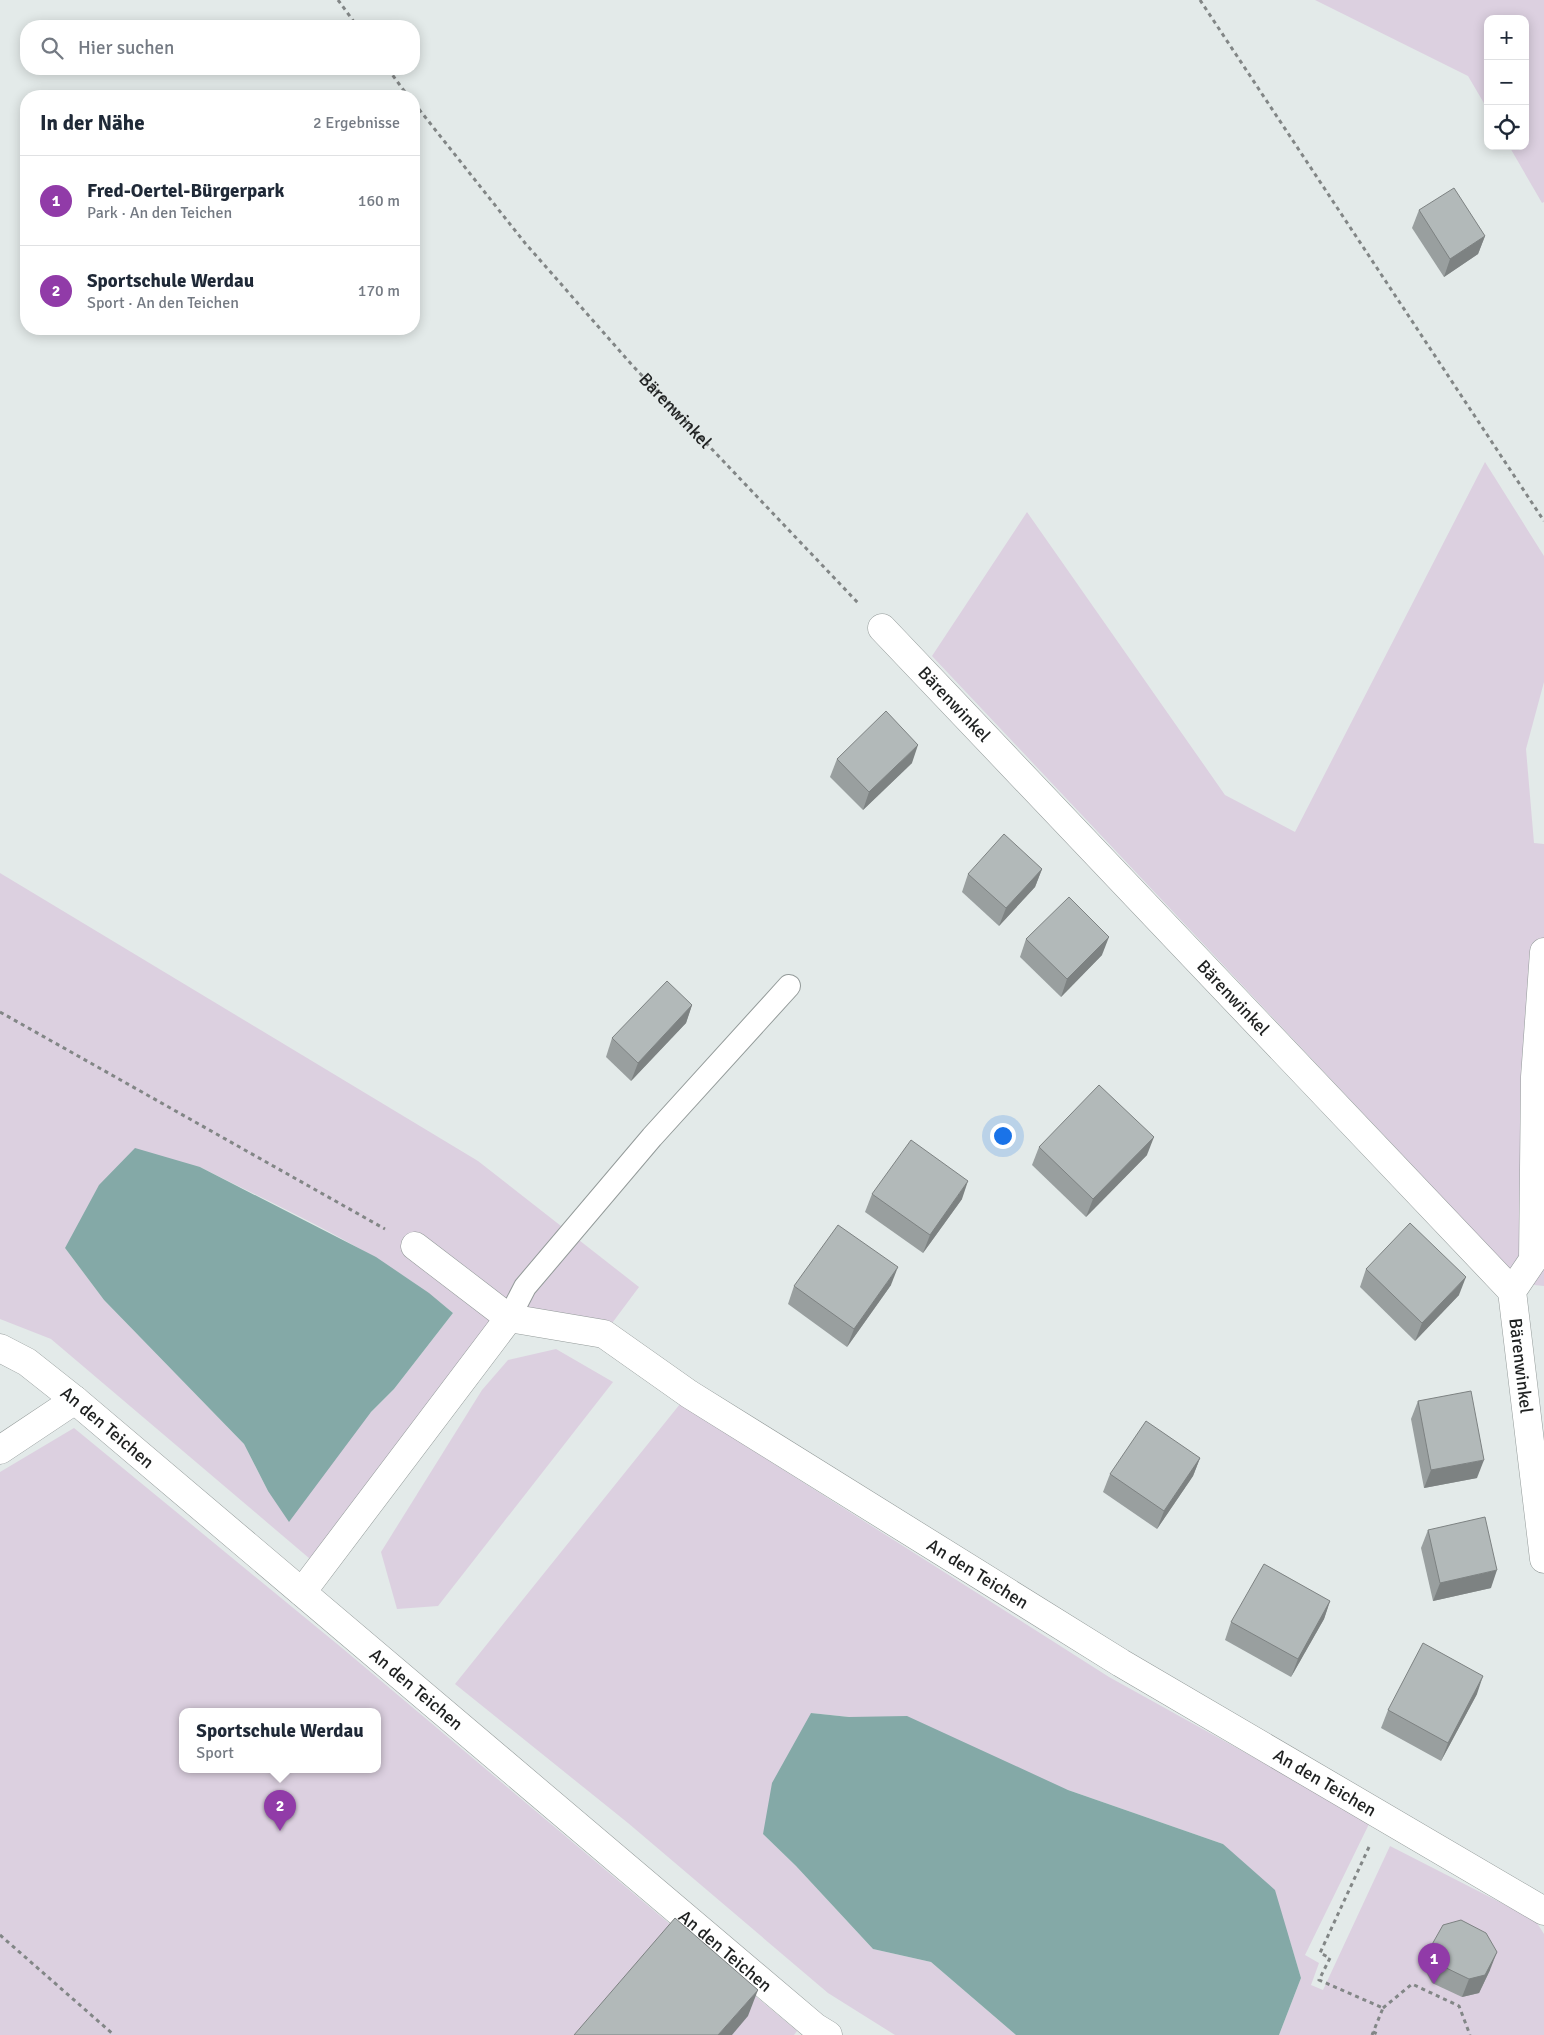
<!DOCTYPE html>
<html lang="de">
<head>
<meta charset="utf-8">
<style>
  :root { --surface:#fff; --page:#f6f6f7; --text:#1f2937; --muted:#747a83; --line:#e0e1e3; --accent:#913ba8 }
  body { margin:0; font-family:Signika,sans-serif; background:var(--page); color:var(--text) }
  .controls { position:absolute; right:15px; top:15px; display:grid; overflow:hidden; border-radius:10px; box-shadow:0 2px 12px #0003 }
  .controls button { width:45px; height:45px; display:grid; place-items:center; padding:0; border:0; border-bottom:1px solid var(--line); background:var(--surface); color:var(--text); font:25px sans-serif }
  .you { position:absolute; left:1002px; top:1135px; width:18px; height:18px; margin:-12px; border:4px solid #fff; border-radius:50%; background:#1a73e8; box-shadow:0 0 0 8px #1a73e833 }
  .badge { display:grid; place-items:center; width:32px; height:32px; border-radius:50%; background:var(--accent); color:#fff; font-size:16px; font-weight:700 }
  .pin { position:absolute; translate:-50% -41px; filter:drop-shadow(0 1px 2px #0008) }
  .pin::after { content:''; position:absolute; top:26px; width:18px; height:15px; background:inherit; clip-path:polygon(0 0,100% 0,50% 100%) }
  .popup { position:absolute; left:179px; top:1708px; width:202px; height:65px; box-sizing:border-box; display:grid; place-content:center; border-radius:10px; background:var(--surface); filter:drop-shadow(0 1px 4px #0005); font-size:16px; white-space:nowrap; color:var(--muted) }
  .popup b { font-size:19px; color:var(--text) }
  .popup::after { content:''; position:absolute; left:50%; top:100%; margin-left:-10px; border:10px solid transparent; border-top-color:var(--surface) }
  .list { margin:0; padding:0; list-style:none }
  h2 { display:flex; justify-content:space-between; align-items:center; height:65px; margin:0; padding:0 20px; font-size:21px }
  h2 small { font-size:16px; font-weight:400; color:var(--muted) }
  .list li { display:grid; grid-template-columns:32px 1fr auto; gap:15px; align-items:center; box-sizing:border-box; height:90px; padding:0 20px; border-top:1px solid var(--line) }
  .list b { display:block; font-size:19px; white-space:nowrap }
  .list p { margin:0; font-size:16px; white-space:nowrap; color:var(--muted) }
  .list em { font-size:16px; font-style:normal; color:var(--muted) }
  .icon { flex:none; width:28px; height:28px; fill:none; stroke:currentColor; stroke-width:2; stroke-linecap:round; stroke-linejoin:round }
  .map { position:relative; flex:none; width:1544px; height:2035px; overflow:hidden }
  .search { position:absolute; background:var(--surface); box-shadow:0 2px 12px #0003; left:20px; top:20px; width:400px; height:55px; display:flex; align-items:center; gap:12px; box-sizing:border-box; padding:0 18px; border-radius:20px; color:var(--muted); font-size:19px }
  .panel { position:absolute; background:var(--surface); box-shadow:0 2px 12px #0003; left:20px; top:90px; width:400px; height:245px; border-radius:20px }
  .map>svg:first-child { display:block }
  .green { fill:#dcd0e0; fill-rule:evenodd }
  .water { fill:#84a9a7 }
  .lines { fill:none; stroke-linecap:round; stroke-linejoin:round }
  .service-casing { stroke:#939a99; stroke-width:24 }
  .minor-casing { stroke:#939a99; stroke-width:29 }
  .path { stroke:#828686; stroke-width:3; stroke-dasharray:4 4; stroke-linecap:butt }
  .service { stroke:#fff; stroke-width:22 }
  .minor { stroke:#fff; stroke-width:28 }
  .wall { fill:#999f9f }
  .shaded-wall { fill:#7d8282 }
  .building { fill:#b2b9b9; stroke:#7d8282 }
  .labels { text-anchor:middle; stroke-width:5; stroke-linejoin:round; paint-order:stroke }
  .street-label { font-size:18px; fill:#1f2121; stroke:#fff }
</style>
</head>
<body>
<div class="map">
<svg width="1544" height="2035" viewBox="0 0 1544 2035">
  <rect width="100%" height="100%" fill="#e3eae9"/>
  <g class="green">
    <polygon points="1315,0 1544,0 1544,202 1542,203 1509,146 1525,146 1525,19 1488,19 1488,110 1468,76"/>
    <polygon points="1485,462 1544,556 1544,682 1526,749 1534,843 1544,844 1544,1286 1524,1284 932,656 1027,512 1225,795 1295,832"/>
    <path d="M0,873l478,288 161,126 -35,47 -96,-15 -192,245 -265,-225 -51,-20zM200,1167c87,44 178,83 253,146l-59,76 -23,23 -103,79 -24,-47 -140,-144 -39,-52z"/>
    <polygon points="556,1349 613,1382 438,1606 397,1609 381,1552 482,1390 508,1360"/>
    <polygon points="680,1404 1109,1677 1370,1822 1305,1955 1319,1963 1311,1985 1323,1990 1390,1846 1535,1920 1544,1934 1544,2035 1279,2035 1301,1978 1289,1938 1223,1844 1068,1790 849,1717 811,1713 763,1834 796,1866 873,1949 931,1962 1016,2035 895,2035 828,1993 628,1823 455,1684"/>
    <path d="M74,1428l268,220 455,383 -3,4h-794v-563zM182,1712h196v58h-196z"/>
  </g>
  <g class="water">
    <polygon points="135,1148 200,1167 376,1257 429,1293 453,1313 394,1389 371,1412 289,1522 268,1491 244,1444 104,1300 65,1248 99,1185"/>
    <polygon points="811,1713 849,1717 907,1716 1068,1790 1223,1844 1275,1890 1301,1978 1279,2035 1016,2035 931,1962 873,1949 796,1866 763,1834 772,1783"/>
  </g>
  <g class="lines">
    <g class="service-casing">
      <polyline id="service" points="509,1318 525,1287 652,1137 789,986"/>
    </g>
    <g class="minor-casing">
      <g id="minor">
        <path id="s2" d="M882,628l630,663"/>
        <path id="s3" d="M1544,952l-9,125 -2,183 -21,31 32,268"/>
        <path id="s4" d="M415,1246l94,72 95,16 85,60 432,269 423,248"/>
        <path id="s5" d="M0,1348l27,14 48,38 740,627 13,8"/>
        <polyline points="0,1450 75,1400"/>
        <polyline points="302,1592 509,1318"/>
      </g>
    </g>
    <g class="path">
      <polyline points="338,0 357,26"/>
      <polyline points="1200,0 1544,521"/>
      <polyline points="388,69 408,96"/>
      <path id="s1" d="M414,103l111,140 107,122 227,239"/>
      <polyline points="0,1012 385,1229"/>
      <polyline points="1369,1847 1320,1953 1330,1958 1319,1980 1383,2008 1372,2035"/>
      <polyline points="0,1935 114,2035"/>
      <polyline points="1383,2008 1412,1984 1459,2006 1470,2035"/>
      <polyline points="1373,2032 1380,2035"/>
    </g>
    <use href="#service" class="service"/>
    <use href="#minor" class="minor"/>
  </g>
  <g class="wall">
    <polygon points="1419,210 1485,236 1478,254 1444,277 1412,228"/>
    <polygon points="837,759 912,763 863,810 830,777"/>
    <polygon points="1042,869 1035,887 999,926 962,892 968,874"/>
    <polygon points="1026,939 1102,955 1061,997 1020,957"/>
    <polygon points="692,1005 686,1023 631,1081 606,1057 612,1038"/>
    <polygon points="1039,1147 1147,1155 1086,1217 1032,1165"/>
    <polygon points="872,1194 962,1199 923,1253 865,1212"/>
    <polygon points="1366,1269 1459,1295 1415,1341 1360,1287"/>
    <polygon points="891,1285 847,1347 788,1304 794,1286"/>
    <polygon points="1418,1401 1477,1478 1424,1488 1411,1419"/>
    <polygon points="1200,1458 1193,1476 1157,1529 1103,1492 1110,1474"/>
    <polygon points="1428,1530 1491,1588 1433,1601 1421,1548"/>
    <polygon points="1330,1601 1324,1619 1291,1677 1225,1640 1231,1622"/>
    <polygon points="1477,1694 1441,1761 1381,1728 1388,1710"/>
    <polygon points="1430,1948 1490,1970 1479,1993 1462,1997 1432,1983 1423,1966"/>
  </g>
  <g class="shaded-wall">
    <polygon points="1485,236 1478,254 1444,277 1450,259"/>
    <polygon points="918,745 912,763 863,810 869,792"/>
    <polygon points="1042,869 1035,887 999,926 1006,908"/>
    <polygon points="1109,937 1102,955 1061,997 1067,979"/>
    <polygon points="692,1005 686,1023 631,1081 638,1063"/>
    <polygon points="1154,1137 1147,1155 1086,1217 1093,1199"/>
    <polygon points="968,1181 962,1199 923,1253 930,1235"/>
    <polygon points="898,1267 891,1285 847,1347 854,1329"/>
    <polygon points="1466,1277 1459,1295 1415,1341 1422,1323"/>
    <polygon points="1200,1458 1193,1476 1157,1529 1164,1511"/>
    <polygon points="1484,1460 1477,1478 1424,1488 1431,1470"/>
    <polygon points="1497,1570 1491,1588 1433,1601 1440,1583"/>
    <polygon points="1330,1601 1324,1619 1291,1677 1298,1659"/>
    <polygon points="1483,1676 1477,1694 1441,1761 1448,1743"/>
    <polygon points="1497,1952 1490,1970 1479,1993 1462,1997 1469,1979"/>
    <polygon points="758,1990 748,2016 732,2035 718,2035"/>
  </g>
  <g class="building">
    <polygon points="1454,188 1485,236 1450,259 1419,210"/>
    <polygon points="886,711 918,745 869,792 837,759"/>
    <polygon points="1004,834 1042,869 1006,908 968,874"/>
    <polygon points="1069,897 1109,937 1067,979 1026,939"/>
    <polygon points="667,981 692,1005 638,1063 612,1038"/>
    <polygon points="1099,1085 1154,1137 1093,1199 1039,1147"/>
    <polygon points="911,1140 968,1181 930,1235 872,1194"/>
    <polygon points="1410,1223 1466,1277 1422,1323 1366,1269"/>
    <polygon points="838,1225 898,1267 854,1329 794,1286"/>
    <polygon points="1471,1391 1484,1460 1431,1470 1418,1401"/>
    <polygon points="1146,1421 1200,1458 1164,1511 1110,1474"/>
    <polygon points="1485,1517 1497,1570 1440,1583 1428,1530"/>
    <polygon points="1264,1564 1330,1601 1298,1659 1231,1622"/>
    <polygon points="1423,1643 1483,1676 1448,1743 1388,1710"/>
    <polygon points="675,1918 758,1990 718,2035 574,2035"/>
    <polygon points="1461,1920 1486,1933 1497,1952 1485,1975 1469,1979 1438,1964 1430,1948 1443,1925"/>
  </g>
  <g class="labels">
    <g class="street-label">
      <text dy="6" stroke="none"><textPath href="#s1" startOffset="404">Bärenwinkel</textPath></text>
      <text dy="6" stroke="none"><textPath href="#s2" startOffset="105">Bärenwinkel</textPath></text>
      <text dy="6" stroke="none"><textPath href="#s2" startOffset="510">Bärenwinkel</textPath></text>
      <text dy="6" stroke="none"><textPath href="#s3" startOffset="421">Bärenwinkel</textPath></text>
      <text dy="6" stroke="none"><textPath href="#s5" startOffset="134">An den Teichen</textPath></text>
      <text dy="6" stroke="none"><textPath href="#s4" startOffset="659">An den Teichen</textPath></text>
      <text dy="6" stroke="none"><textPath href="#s5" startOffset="539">An den Teichen</textPath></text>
      <text dy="6" stroke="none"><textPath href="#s4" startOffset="1064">An den Teichen</textPath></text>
      <text dy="6" stroke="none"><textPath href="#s5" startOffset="944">An den Teichen</textPath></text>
    </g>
  </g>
</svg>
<div class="controls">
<button>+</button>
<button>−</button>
<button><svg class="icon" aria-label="locate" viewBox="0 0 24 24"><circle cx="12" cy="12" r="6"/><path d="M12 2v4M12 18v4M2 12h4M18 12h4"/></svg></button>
</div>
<div class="you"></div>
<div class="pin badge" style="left:1434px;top:1984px">1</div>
<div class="pin badge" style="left:280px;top:1831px">2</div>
<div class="popup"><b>Sportschule Werdau</b>Sport</div>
<div class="search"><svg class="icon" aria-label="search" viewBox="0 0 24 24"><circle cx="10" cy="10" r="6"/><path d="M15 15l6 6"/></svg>Hier suchen</div>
<section class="panel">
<h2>In der Nähe<small>2 Ergebnisse</small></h2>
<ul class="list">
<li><span class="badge">1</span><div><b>Fred-Oertel-Bürgerpark</b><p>Park · An den Teichen</p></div><em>160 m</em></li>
<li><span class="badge">2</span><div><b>Sportschule Werdau</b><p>Sport · An den Teichen</p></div><em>170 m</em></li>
</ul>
</section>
</div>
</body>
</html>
